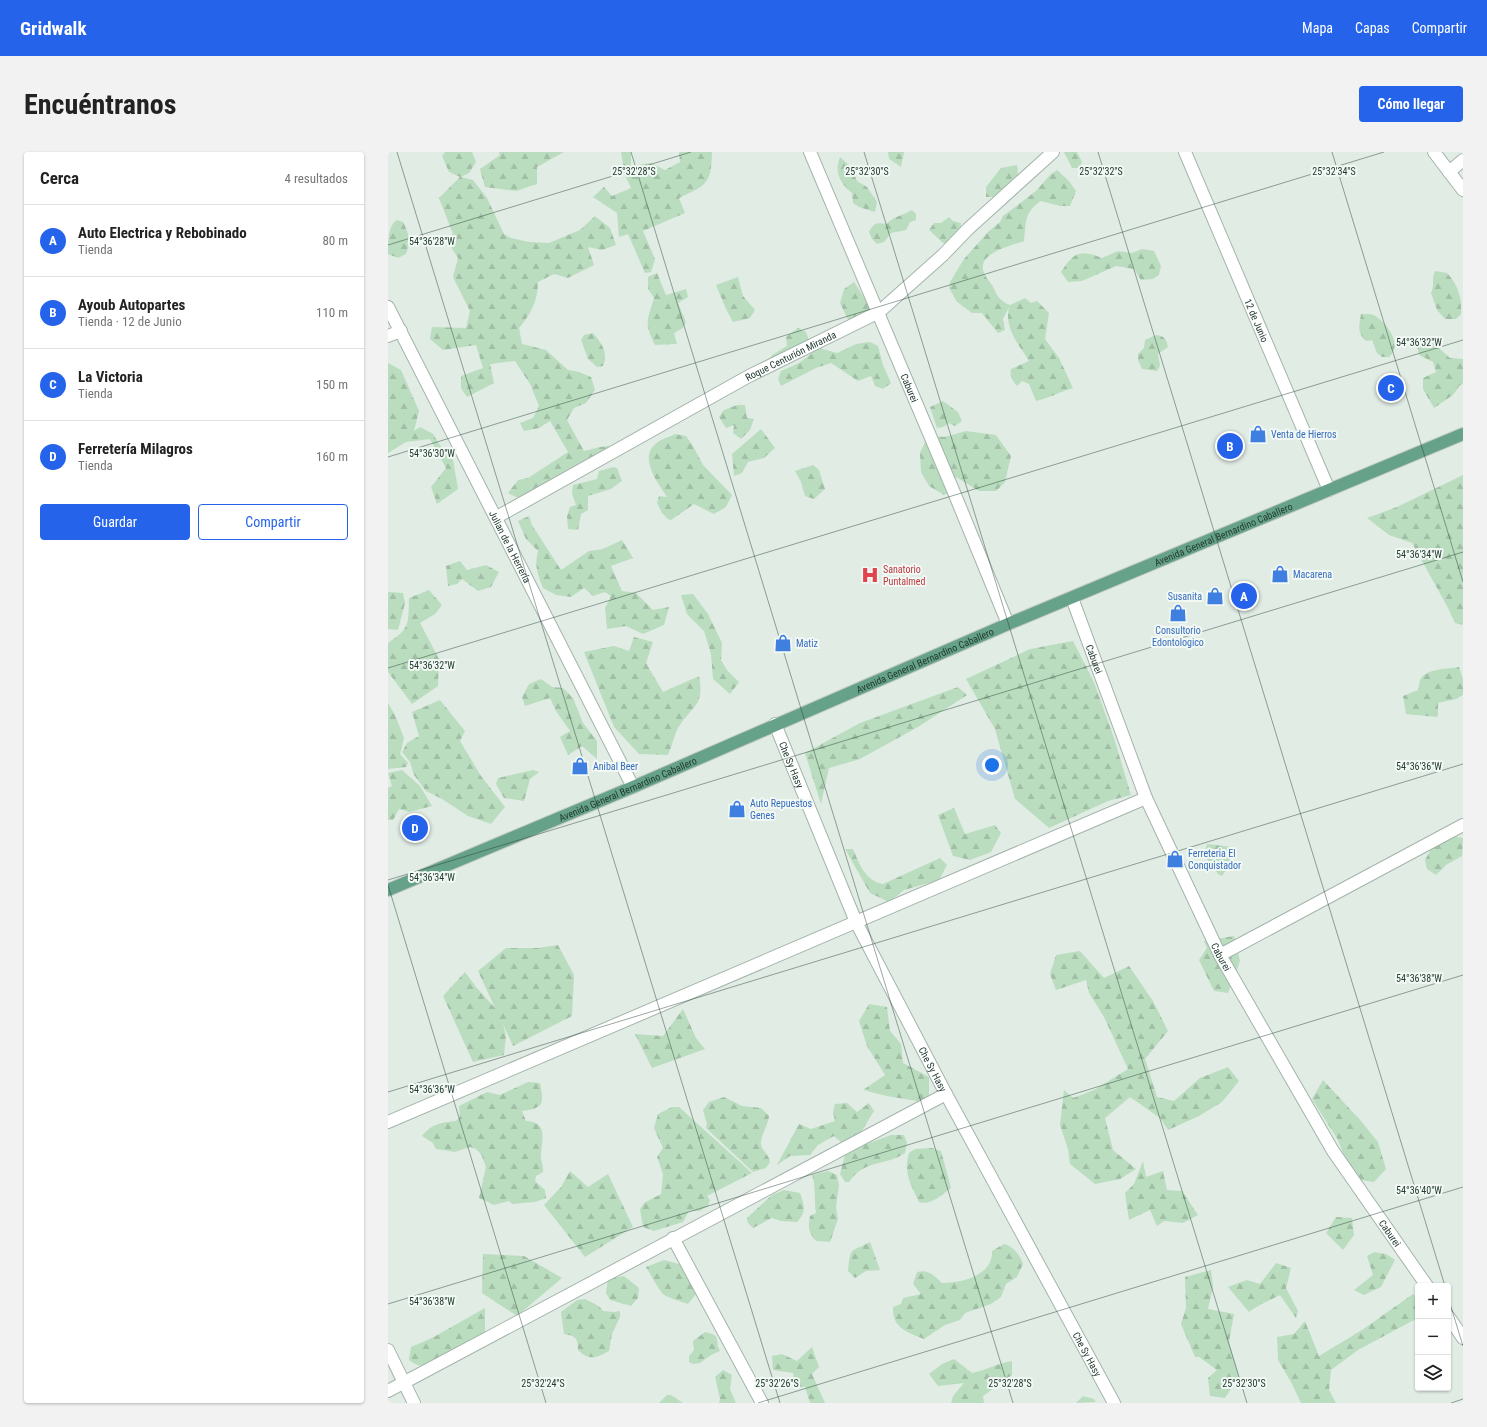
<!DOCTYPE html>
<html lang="es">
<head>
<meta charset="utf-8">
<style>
  :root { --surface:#fff; --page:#f2f2f2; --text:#222; --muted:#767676; --line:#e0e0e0; --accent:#2563eb }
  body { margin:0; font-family:"Roboto Condensed",sans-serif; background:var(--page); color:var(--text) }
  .controls { position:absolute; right:12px; bottom:12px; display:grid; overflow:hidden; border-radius:4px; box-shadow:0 1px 3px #0004 }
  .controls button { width:36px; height:36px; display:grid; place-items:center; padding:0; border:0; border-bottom:1px solid var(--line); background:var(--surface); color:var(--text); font:20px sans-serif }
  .you { position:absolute; left:604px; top:613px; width:14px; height:14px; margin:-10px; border:3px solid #fff; border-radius:50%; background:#1a73e8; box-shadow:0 0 0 6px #1a73e833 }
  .badge { display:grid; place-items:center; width:26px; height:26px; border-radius:50%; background:var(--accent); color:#fff; font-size:13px; font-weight:700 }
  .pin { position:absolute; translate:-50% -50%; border:2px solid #fff; box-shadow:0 1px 4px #0006 }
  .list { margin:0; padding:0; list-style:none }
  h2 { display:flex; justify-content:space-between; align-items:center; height:52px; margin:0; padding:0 16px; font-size:17px }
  h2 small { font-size:13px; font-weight:400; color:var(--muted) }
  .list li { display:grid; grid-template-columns:26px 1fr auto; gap:12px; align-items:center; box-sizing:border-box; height:72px; padding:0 16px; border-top:1px solid var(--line) }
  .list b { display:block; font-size:15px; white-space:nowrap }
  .list p { margin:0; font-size:13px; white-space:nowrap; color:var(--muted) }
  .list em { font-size:13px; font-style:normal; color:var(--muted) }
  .actions { display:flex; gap:8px; padding:12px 16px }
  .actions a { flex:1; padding:9px 0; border:1px solid var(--accent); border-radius:4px; text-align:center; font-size:14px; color:var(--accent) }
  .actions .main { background:var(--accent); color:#fff }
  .icon { flex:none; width:22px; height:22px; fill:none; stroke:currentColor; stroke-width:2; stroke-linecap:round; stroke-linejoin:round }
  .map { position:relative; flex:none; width:1075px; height:1251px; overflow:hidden; border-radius:4px }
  header { display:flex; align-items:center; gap:24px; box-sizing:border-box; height:56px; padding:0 20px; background:var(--accent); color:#fff }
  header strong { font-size:19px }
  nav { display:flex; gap:22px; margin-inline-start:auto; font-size:14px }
  .intro { display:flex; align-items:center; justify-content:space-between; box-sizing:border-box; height:96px; padding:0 24px }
  h1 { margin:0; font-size:28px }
  .button { padding:10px 18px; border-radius:4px; background:var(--accent); color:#fff; font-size:14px; font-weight:700 }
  main { display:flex; gap:24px; padding:0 24px }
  aside { flex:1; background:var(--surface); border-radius:4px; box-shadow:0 1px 3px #0004 }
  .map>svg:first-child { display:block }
  .forest { fill:url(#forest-firs) }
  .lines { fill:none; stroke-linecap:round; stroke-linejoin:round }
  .street-casing { stroke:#a4b4ab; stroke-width:14 }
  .primary-casing { stroke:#c1c8c5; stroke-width:14 }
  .street { stroke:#fff; stroke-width:12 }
  .primary { stroke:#66a189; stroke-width:12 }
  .ticks { fill:none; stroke:#223c31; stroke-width:1; stroke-opacity:0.45 }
  .labels { text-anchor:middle; stroke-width:4; stroke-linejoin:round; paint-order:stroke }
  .street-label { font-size:10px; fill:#223c31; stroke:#f2f8f4 }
  .shop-label { font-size:10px; fill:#366cbe; stroke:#f2f8f4; text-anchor:start }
  .health-label { font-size:10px; fill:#be3a42; stroke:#f2f8f4; text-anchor:start }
  .ticks-label { font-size:10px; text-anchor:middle; fill:#223c31; stroke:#f2f8f4; stroke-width:4; stroke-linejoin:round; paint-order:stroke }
</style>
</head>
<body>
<header>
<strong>Gridwalk</strong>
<nav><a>Mapa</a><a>Capas</a><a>Compartir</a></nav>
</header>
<div class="intro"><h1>Encuéntranos</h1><a class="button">Cómo llegar</a></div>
<main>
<aside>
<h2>Cerca<small>4 resultados</small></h2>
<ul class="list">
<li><span class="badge">A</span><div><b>Auto Electrica y Rebobinado</b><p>Tienda</p></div><em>80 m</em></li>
<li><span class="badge">B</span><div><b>Ayoub Autopartes</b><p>Tienda · 12 de Junio</p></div><em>110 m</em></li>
<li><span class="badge">C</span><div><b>La Victoria</b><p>Tienda</p></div><em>150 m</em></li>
<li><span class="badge">D</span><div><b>Ferretería Milagros</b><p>Tienda</p></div><em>160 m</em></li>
</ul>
<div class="actions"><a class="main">Guardar</a><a>Compartir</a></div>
</aside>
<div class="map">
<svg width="1075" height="1251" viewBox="0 0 1075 1251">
  <defs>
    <pattern id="forest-firs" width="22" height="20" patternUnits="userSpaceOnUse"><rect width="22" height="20" fill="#baddbf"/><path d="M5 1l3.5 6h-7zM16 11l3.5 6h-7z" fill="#a0bfa5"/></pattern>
  </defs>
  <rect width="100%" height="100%" fill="#e1ece5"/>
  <g class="forest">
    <path d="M57,0h27l4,10 -7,11 -8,4 12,3 14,18 17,36 7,4 18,4 20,1 31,-13 15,-14 15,12 6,17 -14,5 -14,-3 6,18 -26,13 -14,-4 -16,8c0,18 -7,32 -19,46l3,16 24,6 22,20 11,2 12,5 4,13 -9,13 -12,5 -7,12 17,31 16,-4 9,-1 -6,10 -25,8 -16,9 -6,8 -36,18 -12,-6 10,-13 10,-2 40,-26 -18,-31 -11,7 -15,3 -4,-8 13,-5 6,-12 -9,-22 -15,-23 -25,3 4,19 -27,14 -6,-9v-12l22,-8 -7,-23 -33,5 -13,-11 2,-12 34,1 4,-17 -17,-34 5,-19 -12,-19 7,-5 -14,-36 21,-21 -11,-5 -7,-16z"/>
    <polygon points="111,0 176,0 149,15 149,32 128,39 97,35 92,17 112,3"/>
    <path d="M233,0h10v14l20,-3 14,7 15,-8 -1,-10h33c-1,32 -5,33 -33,46l6,15 -42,18 12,28 -4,13 -6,1 -17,-39 -9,3 -2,-24 -24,-16 11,-10 8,9 19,-8 -6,-13z"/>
    <polygon points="500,0 516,0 513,15 501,7"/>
    <polygon points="676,0 689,0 694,10 691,16 684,16"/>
    <path d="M452,5l11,10 6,14 10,6 10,15 -2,10 -16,-5 -6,-4 -1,-10c-12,-10 -18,-21 -12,-36z"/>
    <polygon points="629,13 630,23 606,45 598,45 598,35 613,16"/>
    <path d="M669,18l12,11 7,10 -6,15h-10l-19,-5c-17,11 -15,22 -17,40 -12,5 -51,12 -39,34 2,4 5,7 7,10 5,10 7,16 18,20l15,-7 6,5 6,-2 12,12 -4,26 14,19 14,30c-13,4 -24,10 -37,13l-7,-17 -7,-3 -5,5c-4,-5 -8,-10 -6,-17l18,-8c-10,-16 -25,-33 -20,-54l-6,12 2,11 -7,3 -16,-20h-10l-15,-11 -8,-14 1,-6 14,-23 24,-27 12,-10 3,-6 33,-25 14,-16z"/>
    <path d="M524,58l4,4v6l-6,2 -4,8 -15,3 -7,9 -7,2 -5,-5 -3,-7c4,-9 8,-10 17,-8 10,-9 16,-8 26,-14z"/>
    <polygon points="561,65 565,69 573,71 573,78 559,91 555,91 541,78 546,71 553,71"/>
    <path d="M9,68l6,2c6,11 8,20 3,32l-8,4 -10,-4c0,-12 0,-29 9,-34z"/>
    <path d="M754,97l12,2 7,15 -2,9 -6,4 -12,1 -7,-11 -18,-3 -34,15 -14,1 -7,-10c13,-20 19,-23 41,-14l16,-7 14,2z"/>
    <path d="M1047,119l12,2c11,12 15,24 14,41l-5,5h-11l-8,-9 -6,-17c4,-8 0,-15 4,-22z"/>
    <path d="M269,121l9,22 20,-6 2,8 -10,6 8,19 -3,6 -9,5 3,11 -22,1c-11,-22 -8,-24 -1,-47l-6,-9v-12z"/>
    <polygon points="350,125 355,144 367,158 362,166 345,170 338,157 328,133"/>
    <polygon points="466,130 488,164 463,174 452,151 456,137"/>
    <path d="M973,162c6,0 11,-1 16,3 11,8 26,29 12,40h-7l-5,-4 -5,-13 -6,1c-9,-9 -7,-15 -5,-27z"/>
    <polygon points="410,176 418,180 422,192 381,208 384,203 399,194 398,185"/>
    <path d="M205,181c8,9 16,21 10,33l-6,1 -9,-8 -7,-19 3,-5z"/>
    <path d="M768,183c9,1 10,4 12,12l-10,7 2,12 -3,5 -15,-2 -4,-9v-6l6,-6 1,-8z"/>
    <polygon points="1039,185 1062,206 1075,207 1075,232 1072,233 1065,243 1046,256 1035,237 1035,226 1048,220 1045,210 1031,203 1029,193"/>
    <polygon points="482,190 490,194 495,213 503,231 495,237 487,234 483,224 470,229 443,211 428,216 393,234 390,227 393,219 411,211 431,196 449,201 468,192"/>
    <polygon points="0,211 13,218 31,259 26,279 32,275 45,282 57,301 64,302 70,337 49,352 43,335 58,316 42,287 18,290 0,301"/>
    <polygon points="555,249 570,260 574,269 567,274 561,271 555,275 549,276 542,255"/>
    <polygon points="349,253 357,253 359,266 366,267 362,278 353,287 345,281 346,273 338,276 331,265 336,258"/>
    <polygon points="373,277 387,296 376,306 360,310 354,321 346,324 344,302"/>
    <polygon points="578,279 608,283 623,304 617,330 608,339 591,339 568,325 565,338 556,343 541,334 533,320 532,301 537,290 548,284 556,285"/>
    <path d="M287,282l11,2 7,10 10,19 29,30 -6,12 -12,7 -20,-10 -23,16 -3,-1 -6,-6 -5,-10 2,-7 8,1c-10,-15 -30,-41 -9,-55 5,-4 12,-5 17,-8z"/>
    <polygon points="425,313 431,318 437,337 426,347 417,344 413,330 407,319"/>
    <polygon points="225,315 229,316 234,329 223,337 200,344 200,358 193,362 190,378 180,377 179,364 182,355 188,353 184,342 185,333 209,327 211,319"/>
    <polygon points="1075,323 1075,473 1067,471 1059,454 1024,391 1001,383 979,366 1009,355"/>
    <path d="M141,364l3,9 29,45 28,-19 14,-2 19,-9 11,18 -22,8 11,25 14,2 17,17 16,-3 -5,18 -21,9 -17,-8 -19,3 -2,-21 6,-12 -6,-4 -12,4 -9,-8 -13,9 -15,-2 -13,-7c-5,-13 -9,-22 -5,-37l-12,-12 -8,-18z"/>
    <polygon points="72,409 79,418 98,413 111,420 103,435 90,439 74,427 69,432 60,434 58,414"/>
    <path d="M41,438l13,15 -7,9 -15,9 19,36 -1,27 -26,18 -24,-32v-29c23,-15 20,-20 21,-45z"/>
    <polygon points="0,440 15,441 17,451 10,478 0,477"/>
    <polygon points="305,442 320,462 334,491 333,508 339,518 351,530 342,542 325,527 323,502 316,479 299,462 293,443"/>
    <path d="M246,485l19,5 -7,21 17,29 36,-16c6,31 -8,30 -21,52 -4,8 -6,18 -10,27l-29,-1 -25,-27 -30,-75 30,-6 15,5z"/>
    <polygon points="685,489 706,530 726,586 743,643 720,649 661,676 627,647 607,577 578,527 642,497"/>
    <path d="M1071,515l4,12v16l-7,4 -18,4v12l-1,2 -31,-3 -3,-18 15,-6c1,-3 1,-7 2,-10 6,-12 28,-11 39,-13z"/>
    <polygon points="153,527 164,535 175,536 185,546 195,571 209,589 209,607 194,594 180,603 172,585 182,579 168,559 162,546 137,554 134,545 141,532"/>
    <polygon points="570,535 579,543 530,575 472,607 441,616 433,652 417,601 472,571"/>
    <polygon points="52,548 77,579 72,589 93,624 117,655 103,672 80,664 54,647 38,639 26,623 22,610 14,600 19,591 31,584 24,560"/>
    <polygon points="0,551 7,563 16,586 12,602 20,611 18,615 0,617"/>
    <polygon points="14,618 32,634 44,654 21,660 11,657 5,668 0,668 0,636 4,634 0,621"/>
    <polygon points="145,618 151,620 142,627 136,649 116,646 108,632 110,626"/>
    <polygon points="566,656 577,682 607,673 613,681 603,700 582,708 565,704 550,663"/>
    <polygon points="1065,684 1075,686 1074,704 1058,713 1048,723 1039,717 1037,708 1047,690"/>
    <polygon points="819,692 844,695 847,705 834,724 830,722 816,703"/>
    <path d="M457,697h8c6,14 12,32 30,35l57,-26 7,7 -8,15 -35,10 -15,12 -19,-9z"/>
    <polygon points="846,784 852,809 840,841 826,839 811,808 819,796 816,789"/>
    <polygon points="170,793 186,823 184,864 125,894 115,872 118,884 116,903 85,910 55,844 77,820 88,835 107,856 90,819 118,796 149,796"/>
    <polygon points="692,799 716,826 741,814 765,849 780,879 757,907 769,945 786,949 812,926 840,915 851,929 834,950 811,964 780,978 772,966 742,945 717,966 725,998 748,1017 732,1027 707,1032 682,1012 680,997 672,973 676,938 685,946 706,938 740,917 716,865 701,841 698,828 668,838 662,822 668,803"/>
    <polygon points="481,852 499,855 502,879 513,892 515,911 541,925 541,951 499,944 475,938 497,923 479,894 471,869"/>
    <polygon points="295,857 308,886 317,897 264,916 247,882 275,884"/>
    <polygon points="935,928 973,969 990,990 998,1017 986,1030 965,1027 950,988 924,947"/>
    <path d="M140,930l12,1c4,21 4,25 -18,28l4,10c22,1 16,17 15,33 -1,6 3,12 2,18l-7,4 -1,5 10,9 1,8 -11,4 -23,2 -3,-3 -15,4 -15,-7 7,-31 -5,-13 -5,-5 -6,-2 -15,5 -19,-3 -3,-6 -11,-7c11,-13 18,-13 34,-15l4,-4 -1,-11 28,-14 13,3z"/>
    <path d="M336,945l18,9 19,2 8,8c-1,10 -9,20 -8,29 2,7 8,10 9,17l-4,6 -13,4 -47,-44 1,-4 -4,-14 6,-8z"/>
    <polygon points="459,951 469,960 481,951 486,959 473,980 455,992 446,984 430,993 422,1003 402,1004 389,1013 411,972 423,977 447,969 445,960 447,952"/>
    <polygon points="284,955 291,955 364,1021 319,1044 322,1048 320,1054 312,1059 301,1059 295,1070 266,1079 255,1075 252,1057 256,1051 273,1042 275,1022 269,1005 275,996 266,976 270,962"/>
    <path d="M503,983h13l3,8 -2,10c-20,14 -39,5 -56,29h-4l-5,-8 5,-19 5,-5z"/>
    <path d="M544,996l9,3 10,37c-9,7 -21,18 -32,14 -8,-17 -16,-30 -10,-49l6,-4z"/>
    <polygon points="755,1009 758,1025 775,1019 779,1038 794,1039 810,1063 795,1071 776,1069 769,1074 762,1058 741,1068 737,1041 746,1032"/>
    <polygon points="182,1019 200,1035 220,1022 245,1075 197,1105 156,1053 173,1035"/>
    <path d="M440,1019l9,4 2,10 -3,22 2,12 -8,23 -14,-1c-8,-9 -8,-14 -6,-25l6,-3c-2,-11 0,-28 -4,-38z"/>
    <path d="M396,1038l16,3c5,13 6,19 -3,29l-16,-1 -9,-3 -19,10 -5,-5 -1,-5 25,-23z"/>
    <polygon points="948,1065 964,1066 966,1083 955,1098 938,1081"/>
    <path d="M482,1090l10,28 -14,1 -11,7 -7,-7c3,-26 2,-18 22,-29z"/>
    <path d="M616,1092c9,2 16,11 19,20l-6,13 -11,7 -5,13 -10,7 -26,9 -5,7 -15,5 -21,14c-17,-7 -32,-11 -31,-32l8,-3 2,-6 18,-4 -8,-10 4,-12c11,-3 17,3 25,11 19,0 51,-7 50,-32z"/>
    <polygon points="986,1100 998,1102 1007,1108 993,1135 976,1143 966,1138 985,1123 979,1104"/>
    <polygon points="95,1102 136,1104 174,1126 129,1164 94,1141"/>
    <path d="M276,1108l19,5 14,28 -9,11c-8,-3 -18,-5 -25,-10 -2,-1 -14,-22 -17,-27z"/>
    <path d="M888,1111l15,5 -5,20 12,23 -2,7 -16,-23c-11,6 -22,10 -31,17l-21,-25 19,-7 13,4z"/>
    <polygon points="823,1118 825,1135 820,1157 846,1162 841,1190 851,1225 837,1246 822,1244 820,1226 829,1218 811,1205 807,1205 793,1172 798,1156 797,1125"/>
    <polygon points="236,1124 251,1136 250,1146 243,1154 222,1148 218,1141 220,1127"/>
    <polygon points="1025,1142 1030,1146 1030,1172 1026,1168 970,1198 943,1218 941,1238 948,1251 913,1251 904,1232 890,1208 889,1185 906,1182 917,1169 931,1204 974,1178"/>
    <path d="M197,1147l14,7 4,5 11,1 6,-1v6l-8,17 -3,17c-12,7 -21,10 -31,-1 0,-12 -2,-14 -14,-16l-3,-22 16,-12z"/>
    <polygon points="97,1156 97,1183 37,1215 27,1212 21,1208 23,1195 44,1186"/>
    <path d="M317,1180c18,4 9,8 15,19l-9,4 -11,8 -7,1 -4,-2v-6l5,-6 -1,-9z"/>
    <polygon points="424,1195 431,1215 424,1222 437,1251 422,1251 417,1235 407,1234 405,1221 385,1218 384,1204 394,1202 409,1209"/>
    <path d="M566,1207l18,14c14,-3 26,-10 40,-12v14l-29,21 1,7h-33l2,-7 11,-13 -26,3 -9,-12 13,-10z"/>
    <polygon points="335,1218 344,1223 342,1237 348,1251 331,1251 332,1247 327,1225"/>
    <polygon points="279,1243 283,1243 295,1251 271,1251"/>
    <polygon points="695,1244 706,1247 708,1250 688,1251"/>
  </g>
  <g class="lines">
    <g class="street-casing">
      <g id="street">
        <path id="s1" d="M422,0l143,338 55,134"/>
        <path id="s2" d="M797,0l144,338"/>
        <polyline points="1046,0 1075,38"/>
        <polyline points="1061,20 1075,8"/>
        <path id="s3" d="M0,155l245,480"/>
        <polyline points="0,184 13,179"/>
        <path id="s4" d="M109,365l252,-141 130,-64 64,-57 25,-26 85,-77"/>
        <path id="s5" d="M684,446l74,200 74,157 113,196 94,135"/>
        <path id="s6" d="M387,572l81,198 90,172 168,309"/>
        <polyline points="832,803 1075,673"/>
        <polyline points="0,970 758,646"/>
        <polyline points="285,1086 374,1251"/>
        <polyline points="1060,1164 1075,1186"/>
        <polyline points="0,1198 26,1251"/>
        <polyline points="0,1239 558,942"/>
      </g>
    </g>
    <g class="primary-casing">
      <g id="primary">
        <path id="s7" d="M0,738l245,-103 375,-163 455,-190"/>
      </g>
    </g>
    <use href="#street" class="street"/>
    <use href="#primary" class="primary"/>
  </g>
  <path class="ticks" d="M9,0l383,1251M243,0l382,1251M476,0l383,1251M710,0l347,1134M944,0l131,430M0,93l303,-93M0,305l996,-305M0,516l1075,-328M0,728l1075,-328M0,733l158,518M0,940l1075,-328M1060,1145l15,49M0,1152l1075,-329M370,1251l705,-216M1063,1251l12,-4"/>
  <defs>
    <g id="shop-bare" transform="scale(1.38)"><path d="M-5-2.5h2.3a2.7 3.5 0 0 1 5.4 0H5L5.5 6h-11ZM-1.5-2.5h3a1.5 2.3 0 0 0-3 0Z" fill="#3f7fe0" stroke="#f2f8f4" stroke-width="2.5" paint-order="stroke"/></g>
    <g id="hospital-bare" transform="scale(1.38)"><path d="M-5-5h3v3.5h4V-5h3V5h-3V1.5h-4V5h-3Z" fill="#e0444e" stroke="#f2f8f4" stroke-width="2.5" paint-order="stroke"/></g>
  </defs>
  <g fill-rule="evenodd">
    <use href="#shop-bare" x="870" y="282"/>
    <use href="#shop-bare" x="892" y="422"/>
    <use href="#hospital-bare" x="482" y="423"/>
    <use href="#shop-bare" x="827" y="444"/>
    <use href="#shop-bare" x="790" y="461"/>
    <use href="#shop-bare" x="395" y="491"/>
    <use href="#shop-bare" x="192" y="614"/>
    <use href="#shop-bare" x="349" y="657"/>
    <use href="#shop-bare" x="787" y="707"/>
  </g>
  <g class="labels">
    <g class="street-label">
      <text dy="4" stroke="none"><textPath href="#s2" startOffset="183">12 de Junio</textPath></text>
      <text dy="4" stroke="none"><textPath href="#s4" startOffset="335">Roque Centurión Miranda</textPath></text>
      <text dy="4" stroke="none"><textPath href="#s1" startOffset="256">Caburei</textPath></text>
      <text dy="4" stroke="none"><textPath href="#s7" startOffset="908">Avenida General Bernardino Caballero</textPath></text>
      <text dy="4" stroke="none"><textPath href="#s3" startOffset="269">Julian de la Herrería</textPath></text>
      <text dy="4" stroke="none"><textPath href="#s5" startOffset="65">Caburei</textPath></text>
      <text dy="4" stroke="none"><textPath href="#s7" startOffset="584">Avenida General Bernardino Caballero</textPath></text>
      <text dy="4" stroke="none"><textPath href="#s6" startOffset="44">Che Sy Hasy</textPath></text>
      <text dy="4" stroke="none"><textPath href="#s7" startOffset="260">Avenida General Bernardino Caballero</textPath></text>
      <text dy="4" stroke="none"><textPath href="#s5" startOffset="389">Caburei</textPath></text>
      <text dy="4" stroke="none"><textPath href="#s6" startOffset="380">Che Sy Hasy</textPath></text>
      <text dy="4" stroke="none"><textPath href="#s5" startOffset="713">Caburei</textPath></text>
      <text dy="4" stroke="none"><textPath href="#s6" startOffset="704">Che Sy Hasy</textPath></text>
    </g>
    <g class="shop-label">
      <text x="883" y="286">Venta de Hierros</text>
      <text x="905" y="426">Macarena</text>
      <text x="814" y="448" text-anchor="end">Susanita</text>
      <text x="790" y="482" text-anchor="middle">Consultorio<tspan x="790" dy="12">Edontologico</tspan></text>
      <text x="408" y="495">Matiz</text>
      <text x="205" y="618">Anibal Beer</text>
      <text x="362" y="655">Auto Repuestos<tspan x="362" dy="12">Genes</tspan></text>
      <text x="800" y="705">Ferreteria El<tspan x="800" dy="12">Conquistador</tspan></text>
    </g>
    <g class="health-label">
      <text x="495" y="421">Sanatorio<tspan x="495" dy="12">Puntalmed</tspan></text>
    </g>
  </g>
  <g class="ticks-label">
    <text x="246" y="23">25°32'28"S</text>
    <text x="479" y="23">25°32'30"S</text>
    <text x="713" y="23">25°32'32"S</text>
    <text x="946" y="23">25°32'34"S</text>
    <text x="44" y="93">54°36'28"W</text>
    <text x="1031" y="194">54°36'32"W</text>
    <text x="44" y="305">54°36'30"W</text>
    <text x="1031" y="406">54°36'34"W</text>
    <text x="44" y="517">54°36'32"W</text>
    <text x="1031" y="618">54°36'36"W</text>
    <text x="44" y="729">54°36'34"W</text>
    <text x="1031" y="830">54°36'38"W</text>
    <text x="44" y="941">54°36'36"W</text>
    <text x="1031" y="1042">54°36'40"W</text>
    <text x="44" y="1153">54°36'38"W</text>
    <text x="155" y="1235">25°32'24"S</text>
    <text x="389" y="1235">25°32'26"S</text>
    <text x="622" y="1235">25°32'28"S</text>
    <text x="856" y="1235">25°32'30"S</text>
  </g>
</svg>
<div class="controls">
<button>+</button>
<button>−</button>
<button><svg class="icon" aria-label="layers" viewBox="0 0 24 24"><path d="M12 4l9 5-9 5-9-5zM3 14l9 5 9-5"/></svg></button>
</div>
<div class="you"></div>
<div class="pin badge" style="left:856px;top:444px">A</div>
<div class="pin badge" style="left:842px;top:294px">B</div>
<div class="pin badge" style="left:1003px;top:236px">C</div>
<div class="pin badge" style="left:27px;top:676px">D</div>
</div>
</main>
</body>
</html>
